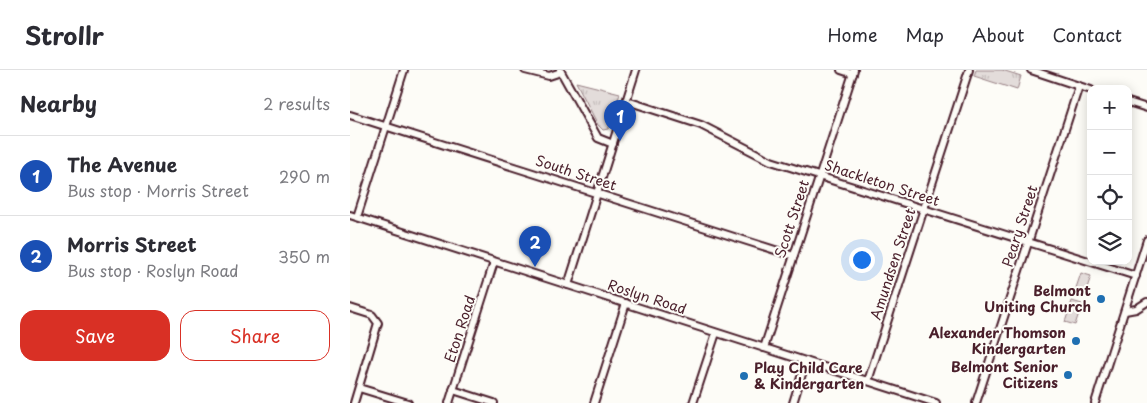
<!DOCTYPE html>
<html lang="en">
<head>
<meta charset="utf-8">
<style>
  :root { --surface:#fff; --page:#f7f7f7; --text:#2b2b33; --muted:#7c7c81; --line:#e1e1e2; --accent:#d93025 }
  body { margin:0; font-family:"Playpen Sans",sans-serif; background:var(--page); color:var(--text) }
  .controls { position:absolute; right:15px; top:15px; display:grid; overflow:hidden; border-radius:10px; box-shadow:0 2px 12px #0003 }
  .controls button { width:45px; height:45px; display:grid; place-items:center; padding:0; border:0; border-bottom:1px solid var(--line); background:var(--surface); color:var(--text); font:25px sans-serif }
  .you { position:absolute; left:511px; top:189px; width:18px; height:18px; margin:-12px; border:4px solid #fff; border-radius:50%; background:#1a73e8; box-shadow:0 0 0 8px #1a73e833 }
  .badge { display:grid; place-items:center; width:32px; height:32px; border-radius:50%; background:var(--accent); color:#fff; font-size:16px; font-weight:700 }
  .pin { position:absolute; translate:-50% -41px; filter:drop-shadow(0 1px 2px #0008) }
  .pin::after { content:''; position:absolute; top:26px; width:18px; height:15px; background:inherit; clip-path:polygon(0 0,100% 0,50% 100%) }
  .list { margin:0; padding:0; list-style:none }
  h2 { display:flex; justify-content:space-between; align-items:center; height:65px; margin:0; padding:0 20px; font-size:21px }
  h2 small { font-size:16px; font-weight:400; color:var(--muted) }
  .list li { display:grid; grid-template-columns:32px 1fr auto; gap:15px; align-items:center; box-sizing:border-box; height:80px; padding:0 20px; border-top:1px solid var(--line) }
  .list b { display:block; font-size:19px; white-space:nowrap }
  .list p { margin:0; font-size:16px; white-space:nowrap; color:var(--muted) }
  .list em { font-size:16px; font-style:normal; color:var(--muted) }
  .actions { display:flex; gap:10px; padding:15px 20px }
  .actions a { flex:1; padding:11px 0; border:1px solid var(--accent); border-radius:15px; text-align:center; font-size:18px; color:var(--accent) }
  .actions .main { background:var(--accent); color:#fff }
  .icon { flex:none; width:28px; height:28px; fill:none; stroke:currentColor; stroke-width:2; stroke-linecap:round; stroke-linejoin:round }
  .map { position:relative; flex:none; width:797px; height:333px; overflow:hidden }
  header { display:flex; align-items:center; gap:30px; box-sizing:border-box; height:70px; padding:0 25px; background:var(--surface); border-bottom:1px solid var(--line) }
  header strong { font-size:24px }
  nav { display:flex; gap:28px; margin-inline-start:auto; font-size:18px }
  main { display:flex }
  aside { flex:1; background:var(--surface) }
  .map>svg:first-child { display:block }
  .grass { fill:url(#grass-tufts); stroke:#967e82 }
  .pitch { fill:#e3dcda; stroke:#967e82 }
  .lines { fill:none; stroke-linecap:round; stroke-linejoin:round }
  .minor-casing { stroke:#4a1f2b; stroke-width:10 }
  .minor { stroke:#fdfcf7; stroke-width:6 }
  .poi-dot { fill:#1f6fb2; stroke:#fdfcf7; stroke-width:2 }
  .labels { text-anchor:middle; stroke-width:4; stroke-linejoin:round; paint-order:stroke }
  .street-label { font-size:14px; fill:#4a1f2b; stroke:#fdfcf7 }
  .poi-label { font-size:14px; font-weight:bold; fill:#4a1f2b; stroke:#fdfcf7; text-anchor:end }
</style>
</head>
<body>
<header>
<strong>Strollr</strong>
<nav><a>Home</a><a>Map</a><a>About</a><a>Contact</a></nav>
</header>
<main>
<aside>
<h2>Nearby<small>2 results</small></h2>
<ul class="list">
<li><span class="badge" style="background:#1a4fb4">1</span><div><b>The Avenue</b><p>Bus stop · Morris Street</p></div><em>290 m</em></li>
<li><span class="badge" style="background:#1a4fb4">2</span><div><b>Morris Street</b><p>Bus stop · Roslyn Road</p></div><em>350 m</em></li>
</ul>
<div class="actions"><a class="main">Save</a><a>Share</a></div>
</aside>
<div class="map">
<svg width="797" height="333" viewBox="0 0 797 333">
  <defs>
    <pattern id="grass-tufts" width="24" height="20" patternUnits="userSpaceOnUse" patternTransform="scale(1.25)"><rect width="24" height="20" fill="#e3dcda"/><path d="M3 7l-1-3M5 7V3M7 7l1-3M15 17l-1-3M17 17v-4M19 17l1-3" fill="none" stroke="#c4bcbb"/></pattern>
  </defs>
  <rect width="100%" height="100%" fill="#fdfcf7"/>
  <filter id="ink" filterUnits="userSpaceOnUse"><feTurbulence type="fractalNoise" baseFrequency=".02" numOctaves="2"/><feDisplacementMap in="SourceGraphic" scale="10" xChannelSelector="R" yChannelSelector="G"/><feConvolveMatrix kernelMatrix="1 2 1 2 8 2 1 2 1" color-interpolation-filters="sRGB"/></filter>
  <g filter="url(#ink)">
    <g class="grass">
      <polygon points="626,0 652,0 671,6 667,20 624,6"/>
      <polygon points="226,12 270,23 262,52 258,59 253,60 248,55"/>
    </g>
    <g class="pitch">
      <polygon points="731,203 741,206 734,227 724,224"/>
      <polygon points="722,231 732,234 725,255 715,252"/>
    </g>
    <g class="lines">
      <g class="minor-casing">
        <g id="minor">
          <polyline points="175,0 199,6 211,2"/>
          <polyline points="210,0 248,68 263,74"/>
          <polyline points="491,0 503,4"/>
          <polyline points="681,0 741,20"/>
          <polyline points="277,31 351,55 421,91 786,206"/>
          <polyline points="778,32 797,38"/>
          <polyline points="0,45 444,186"/>
          <polyline points="0,145 586,333"/>
          <polyline points="7,147 54,0"/>
          <polyline points="218,215 286,0"/>
          <polyline points="0,238 22,245 28,253 4,333"/>
          <polyline points="775,241 786,239 797,232"/>
          <polyline points="414,278 504,0"/>
          <polyline points="518,311 619,0"/>
          <polyline points="9,318 58,333"/>
          <polyline points="103,320 144,333"/>
          <polyline points="99,333 144,192"/>
          <polyline points="244,333 276,233"/>
          <polyline points="343,333 366,263"/>
          <polyline points="443,333 456,291"/>
          <polyline points="626,333 729,16"/>
          <polyline points="745,333 797,170"/>
        </g>
      </g>
      <use href="#minor" class="minor"/>
    </g>
  </g>
  <g class="poi-dot">
    <circle cx="751" cy="229" r="5"/>
    <circle cx="726" cy="271" r="5"/>
    <circle cx="718" cy="305" r="5"/>
    <circle cx="394" cy="306" r="5"/>
  </g>
  <g class="labels">
    <g class="street-label">
      <text transform="translate(226 103) rotate(18)" y="5">South Street</text>
      <text transform="translate(532 113) rotate(18)" y="5">Shackleton Street</text>
      <text transform="translate(442 149) rotate(-72)" y="5">Scott Street</text>
      <text transform="translate(670 156) rotate(-72)" y="5">Peary Street</text>
      <text transform="translate(543 194) rotate(-72)" y="5">Amundsen Street</text>
      <text transform="translate(297 227) rotate(18)" y="5">Roslyn Road</text>
      <text transform="translate(110 259) rotate(-72)" y="5">Eton Road</text>
    </g>
    <g class="poi-label">
      <text x="741" y="226">Belmont<tspan x="741" dy="16">Uniting Church</tspan></text>
      <text x="716" y="268">Alexander Thomson<tspan x="716" dy="16">Kindergarten</tspan></text>
      <text x="708" y="302">Belmont Senior<tspan x="708" dy="16">Citizens</tspan></text>
      <text x="404" y="303" text-anchor="start">Play Child Care<tspan x="404" dy="16">&amp; Kindergarten</tspan></text>
    </g>
  </g>
</svg>
<div class="controls">
<button>+</button>
<button>−</button>
<button><svg class="icon" aria-label="locate" viewBox="0 0 24 24"><circle cx="12" cy="12" r="6"/><path d="M12 2v4M12 18v4M2 12h4M18 12h4"/></svg></button>
<button><svg class="icon" aria-label="layers" viewBox="0 0 24 24"><path d="M12 4l9 5-9 5-9-5zM3 14l9 5 9-5"/></svg></button>
</div>
<div class="you"></div>
<div class="pin badge" style="left:270px;top:71px;background:#1a4fb4">1</div>
<div class="pin badge" style="left:185px;top:197px;background:#1a4fb4">2</div>
</div>
</main>
</body>
</html>
